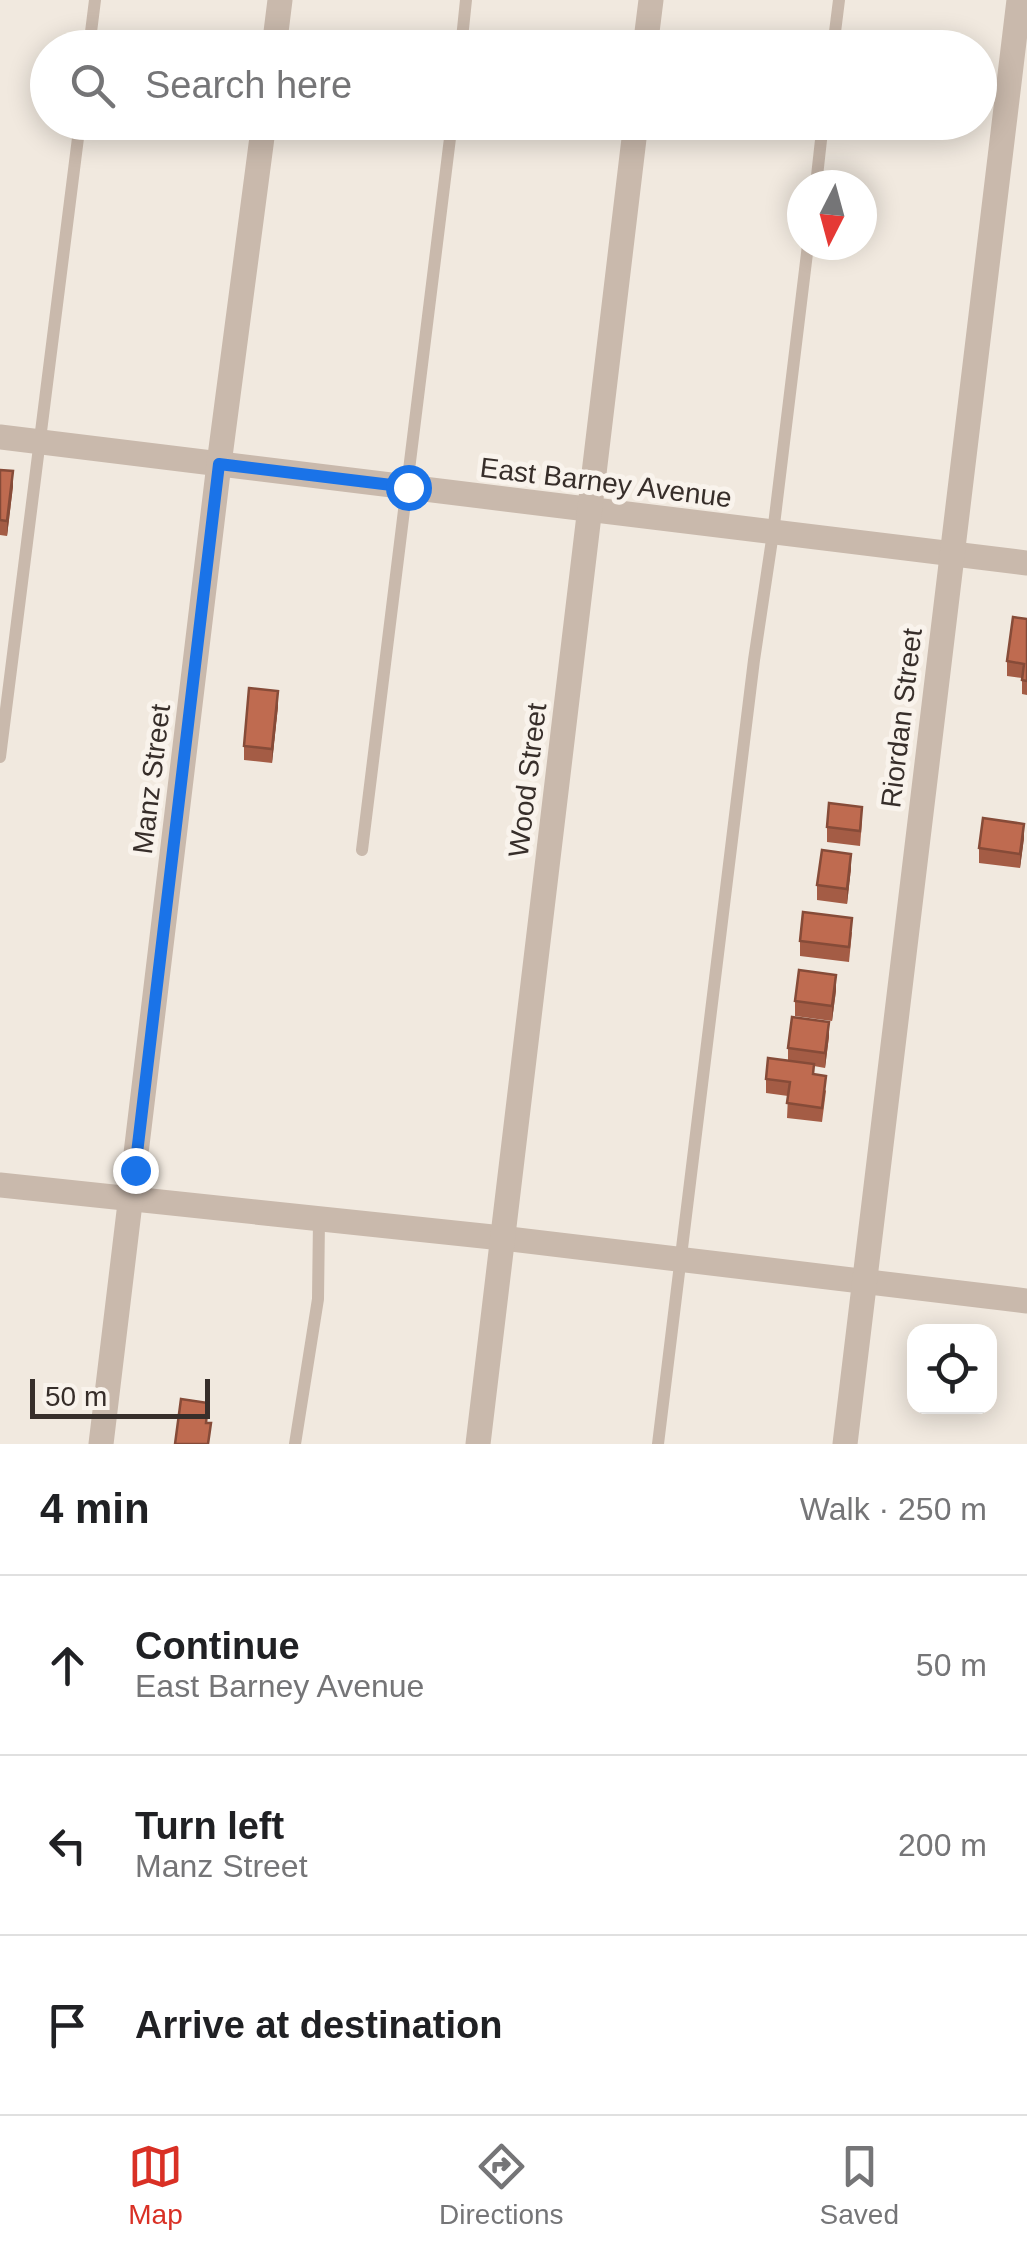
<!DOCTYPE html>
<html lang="en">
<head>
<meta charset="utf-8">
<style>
  :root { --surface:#fff; --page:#f2f2f2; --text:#202124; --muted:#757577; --line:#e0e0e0; --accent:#d93025 }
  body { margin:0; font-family:Arial,sans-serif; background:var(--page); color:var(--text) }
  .controls { position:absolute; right:30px; bottom:30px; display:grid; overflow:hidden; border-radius:20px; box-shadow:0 5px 25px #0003 }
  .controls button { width:90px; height:90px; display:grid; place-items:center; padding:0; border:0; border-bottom:2px solid var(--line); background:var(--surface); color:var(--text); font:50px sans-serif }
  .compass { position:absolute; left:787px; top:170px; width:90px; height:90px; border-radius:50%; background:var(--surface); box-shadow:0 5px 25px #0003; rotate:186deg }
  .scale { position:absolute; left:30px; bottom:25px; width:180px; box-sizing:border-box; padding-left:10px; border:5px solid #372e2a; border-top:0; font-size:28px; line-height:35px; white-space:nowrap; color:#372e2a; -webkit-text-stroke:8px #f9f3ec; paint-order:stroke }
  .stop { position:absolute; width:30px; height:30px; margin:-22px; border:8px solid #1a73e8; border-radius:50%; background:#fff }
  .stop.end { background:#1a73e8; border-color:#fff; box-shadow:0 2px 10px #0008 }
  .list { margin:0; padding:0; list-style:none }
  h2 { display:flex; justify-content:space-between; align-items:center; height:130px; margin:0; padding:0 40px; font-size:42px }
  h2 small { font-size:32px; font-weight:400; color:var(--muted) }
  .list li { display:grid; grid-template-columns:65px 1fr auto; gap:30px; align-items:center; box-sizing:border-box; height:180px; padding:0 40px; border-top:2px solid var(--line) }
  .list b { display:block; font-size:38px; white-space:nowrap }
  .list p { margin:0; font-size:32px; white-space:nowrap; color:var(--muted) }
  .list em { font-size:32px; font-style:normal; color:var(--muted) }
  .icon { flex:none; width:55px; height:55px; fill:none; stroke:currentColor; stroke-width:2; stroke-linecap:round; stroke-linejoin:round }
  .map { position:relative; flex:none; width:1027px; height:1444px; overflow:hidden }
  .search { position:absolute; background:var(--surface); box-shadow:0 5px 25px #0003; left:30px; right:30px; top:30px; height:110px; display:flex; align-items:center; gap:25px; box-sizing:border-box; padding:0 35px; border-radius:55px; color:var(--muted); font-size:38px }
  .sheet { height:670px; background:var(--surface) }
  nav { display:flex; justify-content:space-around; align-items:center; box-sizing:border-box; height:140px; border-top:2px solid var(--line); background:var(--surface); font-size:28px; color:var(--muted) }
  nav a { display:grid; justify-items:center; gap:5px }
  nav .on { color:var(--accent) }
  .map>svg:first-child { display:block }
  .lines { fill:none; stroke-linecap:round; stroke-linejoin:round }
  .service { stroke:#c9b9ac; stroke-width:12 }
  .minor { stroke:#c9b9ac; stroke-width:25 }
  .wall { fill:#a45c45 }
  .shaded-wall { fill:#864b38 }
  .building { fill:#bf6b50; stroke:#864b38; stroke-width:2.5 }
  .route { stroke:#1a73e8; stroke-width:12 }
  .labels { text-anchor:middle; stroke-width:10; stroke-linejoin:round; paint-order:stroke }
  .street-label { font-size:28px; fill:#372e2a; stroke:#f9f3ec }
</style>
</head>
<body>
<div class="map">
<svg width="1027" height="1444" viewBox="0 0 1027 1444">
  <rect width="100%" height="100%" fill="#f1e9df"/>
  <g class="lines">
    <g class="service">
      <polyline points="89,48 95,0"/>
      <polyline points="461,48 466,0"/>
      <polyline points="833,48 839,0"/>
      <polyline points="816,185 823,122"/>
      <polyline points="0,757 80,122"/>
      <polyline points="362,850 452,122"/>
      <polyline points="295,1444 318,1299 319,1220"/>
      <polyline points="658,1444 754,660 773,533 808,245"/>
    </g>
    <g class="minor">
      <polyline points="274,48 280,0"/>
      <polyline points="645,48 651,0"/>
      <polyline points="0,437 1027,563"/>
      <polyline points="0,1185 502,1238 1027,1301"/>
      <polyline points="101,1444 219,464 264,122"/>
      <polyline points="478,1444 636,122"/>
      <polyline points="845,1444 1019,0"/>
    </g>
  </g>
  <g class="wall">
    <polygon points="0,470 13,486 7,536 0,535"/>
    <polygon points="1027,619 1027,695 1022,694 1022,678 1007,676 1007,661"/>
    <polygon points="278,706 272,763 244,760 244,746"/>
    <polygon points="862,821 860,846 827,842 827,827"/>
    <polygon points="1024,838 1020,868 979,863 979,848"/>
    <polygon points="851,868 847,904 817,900 817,885"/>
    <polygon points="852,932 849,962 800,956 800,941"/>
    <polygon points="836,990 832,1021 795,1016 795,1001"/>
    <polygon points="829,1036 825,1068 814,1066 814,1075 826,1091 822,1122 787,1118 788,1096 766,1093 766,1079 788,1061 788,1048"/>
  </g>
  <g class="shaded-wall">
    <polygon points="13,471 13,486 7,536 7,521"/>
    <polygon points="278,691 278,706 272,763 272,749"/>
    <polygon points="1024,824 1024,838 1020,868 1020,854"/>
    <polygon points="851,854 851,868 847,904 847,889"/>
    <polygon points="836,975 836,990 832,1021 832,1006"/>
    <polygon points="829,1022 829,1036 825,1068 825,1053"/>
  </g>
  <g class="building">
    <polygon points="0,470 13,471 7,521 0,520"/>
    <polygon points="1013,617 1027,619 1027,681 1022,680 1024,664 1007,661"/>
    <polygon points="249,688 278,691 272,749 244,746"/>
    <polygon points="829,803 862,807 860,831 827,827"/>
    <polygon points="983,818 1024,824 1020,854 979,848"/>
    <polygon points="822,850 851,854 847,889 817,885"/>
    <polygon points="803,912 852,918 849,947 800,941"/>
    <polygon points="799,970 836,975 832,1006 795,1001"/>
    <polygon points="792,1017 829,1022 825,1053 788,1048"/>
    <polygon points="768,1058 814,1064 813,1074 826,1076 822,1108 787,1103 790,1082 766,1079"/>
    <polygon points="181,1399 208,1403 206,1423 211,1423 208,1444 175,1444"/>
  </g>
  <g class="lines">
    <polyline class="route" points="135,1170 219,464 408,487"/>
  </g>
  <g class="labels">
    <g class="street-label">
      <text transform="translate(606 482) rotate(7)" y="10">East Barney Avenue</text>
      <text transform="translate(901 718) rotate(-83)" y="10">Riordan Street</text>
      <text transform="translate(151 779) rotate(-83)" y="10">Manz Street</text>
      <text transform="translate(527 780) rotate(-83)" y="10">Wood Street</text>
    </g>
  </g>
</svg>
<div class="controls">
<button><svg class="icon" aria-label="locate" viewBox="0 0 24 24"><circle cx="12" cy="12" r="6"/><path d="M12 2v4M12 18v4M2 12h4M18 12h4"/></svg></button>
</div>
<svg class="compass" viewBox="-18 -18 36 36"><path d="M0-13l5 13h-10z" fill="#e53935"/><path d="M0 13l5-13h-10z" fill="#757577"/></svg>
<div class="scale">50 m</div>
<div class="stop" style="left:408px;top:487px"></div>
<div class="stop end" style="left:135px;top:1170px"></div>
<div class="search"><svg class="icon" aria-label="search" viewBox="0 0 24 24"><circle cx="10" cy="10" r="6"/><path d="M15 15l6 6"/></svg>Search here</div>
</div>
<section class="sheet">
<h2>4 min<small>Walk · 250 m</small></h2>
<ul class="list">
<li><svg class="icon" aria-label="ahead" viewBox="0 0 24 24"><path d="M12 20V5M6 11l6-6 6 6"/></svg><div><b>Continue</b><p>East Barney Avenue</p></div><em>50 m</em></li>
<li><svg class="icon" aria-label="left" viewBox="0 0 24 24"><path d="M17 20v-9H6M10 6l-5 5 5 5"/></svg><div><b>Turn left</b><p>Manz Street</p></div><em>200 m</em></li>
<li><svg class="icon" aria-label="arrive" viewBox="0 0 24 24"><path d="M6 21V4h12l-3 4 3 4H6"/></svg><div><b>Arrive at destination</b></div></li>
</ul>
</section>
<nav>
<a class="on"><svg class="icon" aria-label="map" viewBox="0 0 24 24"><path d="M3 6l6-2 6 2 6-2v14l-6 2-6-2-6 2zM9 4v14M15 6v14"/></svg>Map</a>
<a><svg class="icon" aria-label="directions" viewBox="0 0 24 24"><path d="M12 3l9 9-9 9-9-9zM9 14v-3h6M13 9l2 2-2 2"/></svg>Directions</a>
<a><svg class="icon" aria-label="saved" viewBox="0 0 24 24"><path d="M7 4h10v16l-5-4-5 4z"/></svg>Saved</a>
</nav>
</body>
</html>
